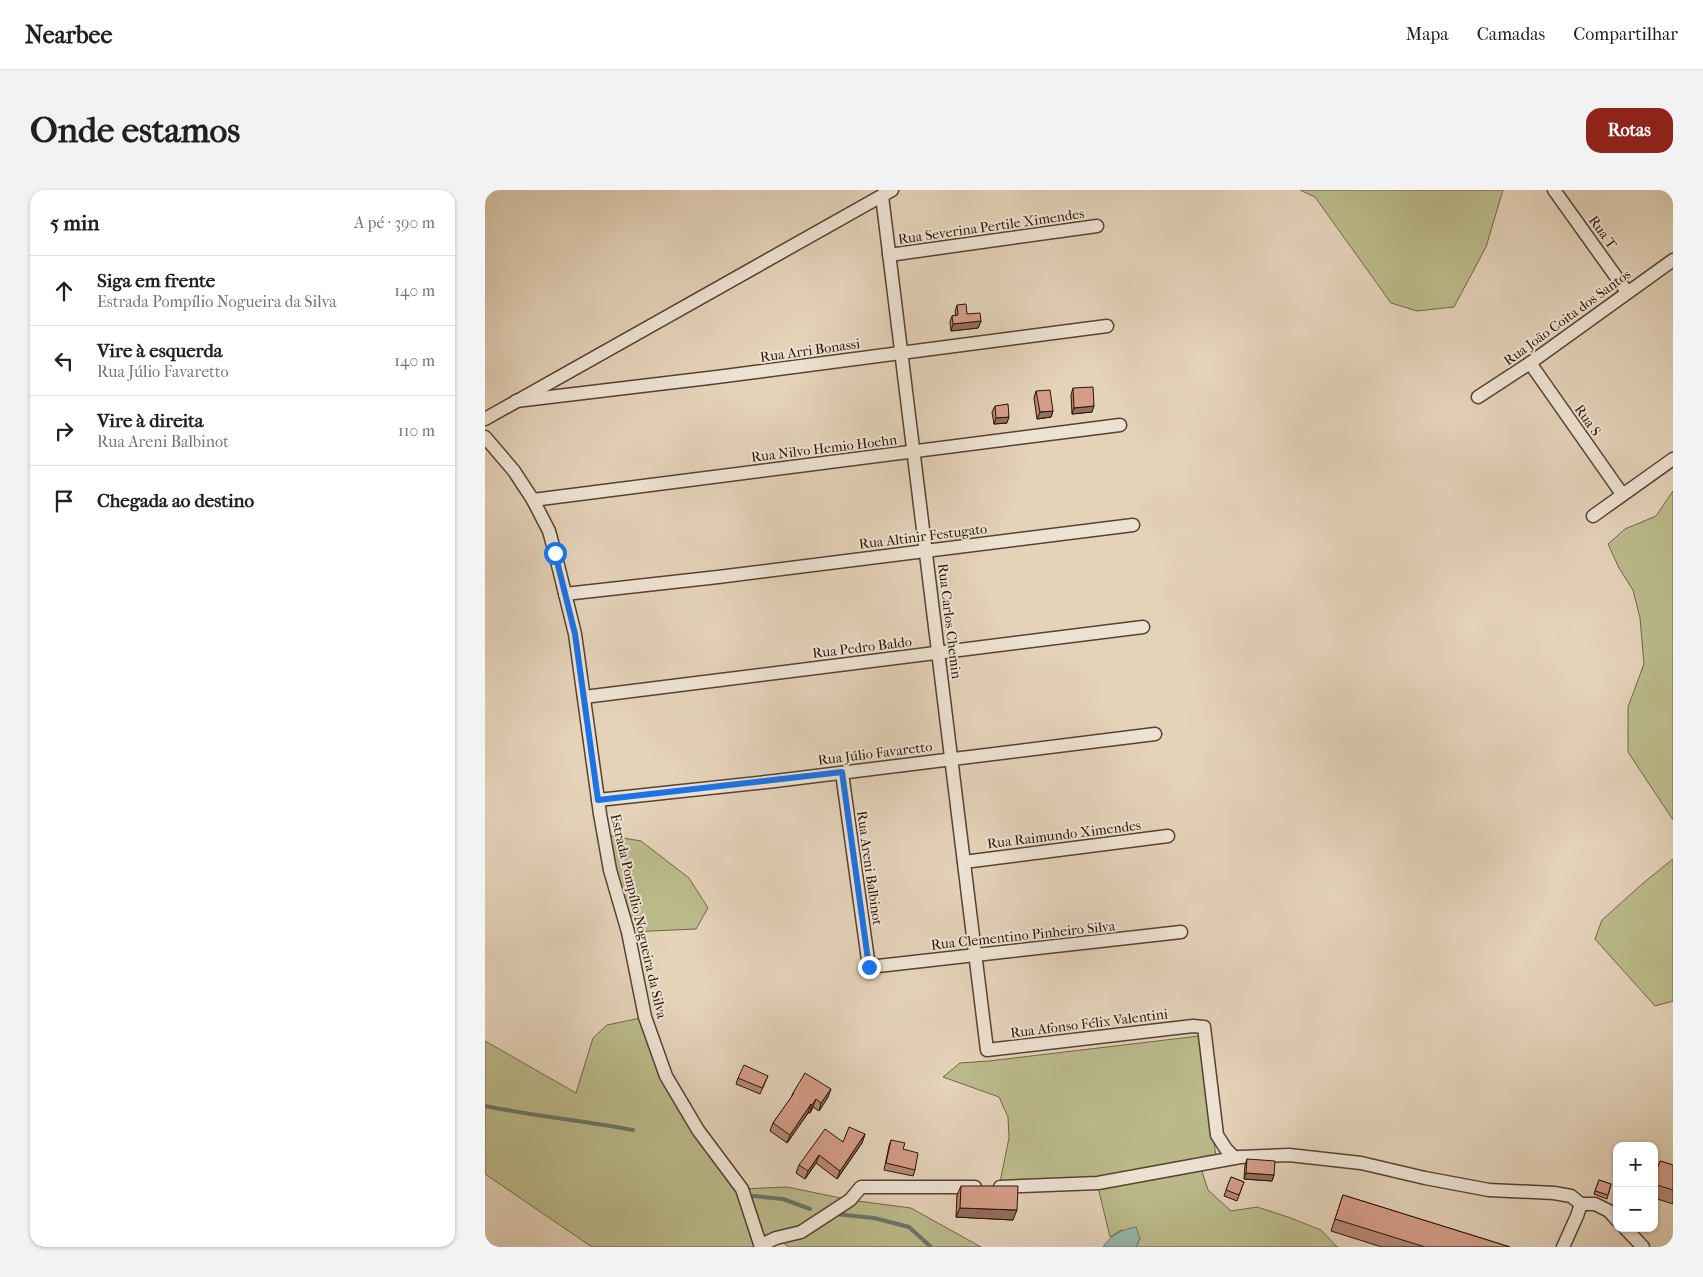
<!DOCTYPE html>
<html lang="pt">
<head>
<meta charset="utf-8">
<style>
  :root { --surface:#fff; --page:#f2f2f2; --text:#202124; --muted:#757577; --line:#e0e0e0; --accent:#8f2418 }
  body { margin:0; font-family:"IM FELL French Canon",serif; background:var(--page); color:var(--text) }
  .controls { position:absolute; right:15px; bottom:15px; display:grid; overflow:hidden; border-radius:10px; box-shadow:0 1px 4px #0004 }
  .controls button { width:45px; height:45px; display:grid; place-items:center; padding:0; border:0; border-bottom:1px solid var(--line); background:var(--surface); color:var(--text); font:25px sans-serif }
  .stop { position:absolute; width:15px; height:15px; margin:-11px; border:4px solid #1a73e8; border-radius:50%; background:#fff }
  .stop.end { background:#1a73e8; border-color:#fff; box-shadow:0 1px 5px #0008 }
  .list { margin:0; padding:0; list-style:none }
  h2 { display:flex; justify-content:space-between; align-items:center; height:65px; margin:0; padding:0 20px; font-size:21px }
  h2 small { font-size:16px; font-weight:400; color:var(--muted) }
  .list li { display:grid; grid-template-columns:32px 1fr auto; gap:15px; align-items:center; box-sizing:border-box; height:70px; padding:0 20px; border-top:1px solid var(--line) }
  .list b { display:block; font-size:19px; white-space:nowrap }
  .list p { margin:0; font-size:16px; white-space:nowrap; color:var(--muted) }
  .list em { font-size:16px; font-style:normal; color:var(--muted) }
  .icon { flex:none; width:28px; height:28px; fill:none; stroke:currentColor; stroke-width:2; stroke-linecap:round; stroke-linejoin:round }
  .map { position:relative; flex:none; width:1188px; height:1057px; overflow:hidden; border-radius:15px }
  header { display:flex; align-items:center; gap:30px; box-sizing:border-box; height:70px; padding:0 25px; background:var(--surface); border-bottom:1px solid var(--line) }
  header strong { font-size:24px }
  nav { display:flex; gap:28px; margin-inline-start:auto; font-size:18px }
  .intro { display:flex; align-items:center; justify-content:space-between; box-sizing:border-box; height:120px; padding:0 30px }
  h1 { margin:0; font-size:35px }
  .button { padding:12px 22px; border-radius:15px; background:var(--accent); color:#fff; font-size:18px; font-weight:700 }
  main { display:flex; gap:30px; padding:0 30px }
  aside { flex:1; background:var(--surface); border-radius:15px; box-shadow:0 1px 4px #0004 }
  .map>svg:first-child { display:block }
  .green { fill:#bbba8b; stroke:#726648 }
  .water { fill:#96b8ab; stroke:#6a7668 }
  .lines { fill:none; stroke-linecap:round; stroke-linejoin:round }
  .stream { stroke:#6a7668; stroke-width:4 }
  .minor-casing { stroke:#574231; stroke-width:15 }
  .minor { stroke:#ede2d2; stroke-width:12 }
  .wall { fill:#b68775; stroke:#281204 }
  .shaded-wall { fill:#946e5f; stroke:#281204 }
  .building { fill:#d49d88; stroke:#281204 }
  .route { stroke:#1a73e8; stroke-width:6 }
  .labels { text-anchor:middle; stroke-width:4; stroke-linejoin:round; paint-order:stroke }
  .street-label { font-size:14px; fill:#281204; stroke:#ede2d2 }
</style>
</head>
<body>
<header>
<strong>Nearbee</strong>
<nav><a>Mapa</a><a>Camadas</a><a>Compartilhar</a></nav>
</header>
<div class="intro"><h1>Onde estamos</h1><a class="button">Rotas</a></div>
<main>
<aside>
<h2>5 min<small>A pé · 390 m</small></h2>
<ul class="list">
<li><svg class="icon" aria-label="ahead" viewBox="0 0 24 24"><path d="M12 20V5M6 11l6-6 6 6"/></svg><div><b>Siga em frente</b><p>Estrada Pompílio Nogueira da Silva</p></div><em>140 m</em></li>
<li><svg class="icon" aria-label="left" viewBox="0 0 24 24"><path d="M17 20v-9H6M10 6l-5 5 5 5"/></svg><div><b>Vire à esquerda</b><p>Rua Júlio Favaretto</p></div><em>140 m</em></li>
<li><svg class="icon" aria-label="right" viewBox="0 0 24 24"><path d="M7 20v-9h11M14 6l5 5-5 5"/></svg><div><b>Vire à direita</b><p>Rua Areni Balbinot</p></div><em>110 m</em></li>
<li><svg class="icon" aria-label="arrive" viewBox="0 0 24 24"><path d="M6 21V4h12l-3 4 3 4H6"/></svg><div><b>Chegada ao destino</b></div></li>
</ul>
</aside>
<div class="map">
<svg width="1188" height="1057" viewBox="0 0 1188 1057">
  <rect width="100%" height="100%" fill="#e4d2b9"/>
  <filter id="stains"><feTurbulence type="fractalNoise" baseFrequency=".004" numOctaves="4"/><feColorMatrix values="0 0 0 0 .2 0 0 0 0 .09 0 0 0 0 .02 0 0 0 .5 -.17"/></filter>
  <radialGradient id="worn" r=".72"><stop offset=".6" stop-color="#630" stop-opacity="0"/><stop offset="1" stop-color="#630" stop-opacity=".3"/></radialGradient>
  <g class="green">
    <polygon points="815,0 1018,0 1001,57 969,117 932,121 906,113 830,7"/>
    <polygon points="1188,301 1188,630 1143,562 1143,517 1159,474 1155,428 1148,400 1134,378 1123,354 1140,339 1171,326"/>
    <polygon points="120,645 156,651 204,688 223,718 211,739 143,742"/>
    <polygon points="1188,669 1188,811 1170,816 1110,749 1117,730 1157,694"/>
    <polygon points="160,827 181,886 257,999 302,997 365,1010 426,1018 496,1057 304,1057 291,1048 276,1057 107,1057 0,984 0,851 91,903 108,848 122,835"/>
    <polygon points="714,846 732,973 715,975 723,1000 746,1021 772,1017 803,1027 836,1040 851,1056 853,1057 651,1057 655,1048 636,1040 625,1047 612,993 514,997 524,948 523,927 514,907 458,887 475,873 504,871"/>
  </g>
  <path class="water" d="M651,1037l4,11 -4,9h-33c9,-13 18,-17 33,-20z"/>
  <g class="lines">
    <g class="stream">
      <path d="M0,916c49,10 99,15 148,24"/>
      <polyline points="268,1006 298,1009 325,1019"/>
      <polyline points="350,1024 389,1028 424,1037 446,1057"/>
    </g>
    <g class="minor-casing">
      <g id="minor">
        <polyline points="1069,0 1142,102"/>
        <polyline points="397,6 502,860 708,836 719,837 732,945 741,959 750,968"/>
        <polyline points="404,65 612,36"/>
        <polyline points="1045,173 1137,304"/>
        <polyline points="993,207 1045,173 1188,70"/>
        <polyline points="31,211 232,187 622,136"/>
        <polyline points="0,229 407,0"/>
        <polyline points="0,247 29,281 48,310 64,341 70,363 90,444 115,624 125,680 143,742 160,827 181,886 213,940 257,999 276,1057"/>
        <polyline points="48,310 635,235"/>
        <polyline points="1108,326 1188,269"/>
        <polyline points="80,404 233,387 648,335"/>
        <polyline points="99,507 658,437"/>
        <polyline points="357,583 384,777 696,742"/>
        <polyline points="113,610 290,591 670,544"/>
        <polyline points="479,672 683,646"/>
        <polyline points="515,997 613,993 755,967 804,965 876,973 940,988 1004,1000 1069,1003 1086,1006 1096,1014 1110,1014 1124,1021 1132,1030"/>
        <polyline points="1140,1038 1158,1057"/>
        <polyline points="276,1055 291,1048 316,1042 365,1010 376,997 490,997"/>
        <polyline points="1078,1057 1092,1026 1096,1014"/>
      </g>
    </g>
    <use href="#minor" class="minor"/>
  </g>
  <g class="wall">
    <polygon points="472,115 482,124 496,131 493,138 466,141 465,132 467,126 471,125 470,122"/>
    <polygon points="588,198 607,222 587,224 586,205"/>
    <polygon points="551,201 568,221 566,227 552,229 549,208"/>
    <polygon points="510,216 522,233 509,234 507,222"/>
    <polygon points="283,886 275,904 251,894 253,888"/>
    <polygon points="308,903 343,907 334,921 328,917 325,923 323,923 302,953 285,941 288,933 306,908"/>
    <polygon points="380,944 377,953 352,989 331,973 320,989 311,983 314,975 358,952"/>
    <polygon points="406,950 418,959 430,980 428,986 399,980 404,956"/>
    <polygon points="762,969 789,985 787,991 759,989 760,975"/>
    <polygon points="1175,971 1188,975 1188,1014 1169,1008 1169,986"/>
    <polygon points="746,987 759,992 752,1011 739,1006"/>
    <polygon points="1114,990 1126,994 1122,1009 1109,1004"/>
    <polygon points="476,996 528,1030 471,1027 472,1005"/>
    <polygon points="858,1005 1025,1057 897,1057 846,1041"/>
  </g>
  <g class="shaded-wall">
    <polygon points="496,131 493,138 466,141 468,134"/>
    <polygon points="609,216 607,222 587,224 589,218"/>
    <polygon points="568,221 566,227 552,229 555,222"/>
    <polygon points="524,227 522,233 509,234 511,228"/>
    <polygon points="346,899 343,907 334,921 336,913"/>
    <polygon points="331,909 328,917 325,923 327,915"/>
    <polygon points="326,914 323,923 302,953 305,945"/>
    <polygon points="380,944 377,953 352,989 355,981"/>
    <polygon points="334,965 331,973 320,989 323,981"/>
    <polygon points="761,983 789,985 787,991 759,989"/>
    <polygon points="475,1018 532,1020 528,1030 471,1027"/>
  </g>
  <g class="building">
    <polygon points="481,114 482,124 495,123 496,131 468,134 467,126 473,125 472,115"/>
    <polygon points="608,197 609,216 589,218 588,198"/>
    <polygon points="565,200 568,221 555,222 551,201"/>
    <polygon points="523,214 524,227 511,228 510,216"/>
    <polygon points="259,875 283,886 277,898 253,888"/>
    <polygon points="320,883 346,899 336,913 331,909 327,915 326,914 305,945 288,933 309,903 308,903"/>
    <polygon points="364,937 380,944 355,981 334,965 323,981 314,975 340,939 358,952"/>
    <polygon points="406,950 420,953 418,959 433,963 430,980 401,973"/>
    <polygon points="762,969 790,971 789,985 761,983"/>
    <polygon points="1175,971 1188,975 1188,1000 1169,994 1169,988"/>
    <polygon points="746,987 759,992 754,1005 741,1000"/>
    <polygon points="1114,990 1126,994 1123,1005 1110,1001"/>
    <polygon points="476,996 533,996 532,1020 475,1018"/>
    <polygon points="858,1005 1025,1057 940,1057 850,1029"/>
  </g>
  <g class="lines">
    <polyline class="route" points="70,363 90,444 113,610 357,582 384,777"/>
  </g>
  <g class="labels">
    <g class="street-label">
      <text transform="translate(506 36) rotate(-8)" y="5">Rua Severina Pertile Ximendes</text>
      <text transform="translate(1118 42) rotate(54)" y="5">Rua T</text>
      <text transform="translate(1082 127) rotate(-36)" y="5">Rua João Coita dos Santos</text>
      <text transform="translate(325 160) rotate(-8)" y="5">Rua Arri Bonassi</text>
      <text transform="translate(1103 230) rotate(55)" y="5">Rua S</text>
      <text transform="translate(339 258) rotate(-7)" y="5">Rua Nilvo Hemio Hoehn</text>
      <text transform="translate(438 346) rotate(-7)" y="5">Rua Altinir Festugato</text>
      <text transform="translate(465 431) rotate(83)" y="5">Rua Carlos Chemin</text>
      <text transform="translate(377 457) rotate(-7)" y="5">Rua Pedro Baldo</text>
      <text transform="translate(390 563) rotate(-7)" y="5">Rua Júlio Favaretto</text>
      <text transform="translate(579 644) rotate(-7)" y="5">Rua Raimundo Ximendes</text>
      <text transform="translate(385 678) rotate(82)" y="5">Rua Areni Balbinot</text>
      <text transform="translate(154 726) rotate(77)" y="5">Estrada Pompílio Nogueira da Silva</text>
      <text transform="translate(538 745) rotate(-6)" y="5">Rua Clementino Pinheiro Silva</text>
      <text transform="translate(604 833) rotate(-7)" y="5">Rua Afonso Félix Valentini</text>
    </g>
  </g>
  <rect width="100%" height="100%" filter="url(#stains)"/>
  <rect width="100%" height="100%" fill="url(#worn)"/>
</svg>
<div class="controls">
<button>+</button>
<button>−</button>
</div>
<div class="stop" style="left:70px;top:363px"></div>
<div class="stop end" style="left:384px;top:777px"></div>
</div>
</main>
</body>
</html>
